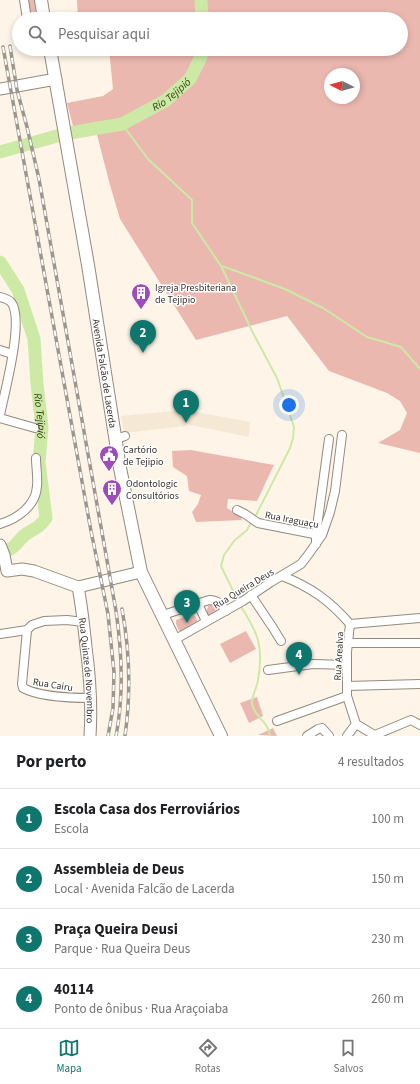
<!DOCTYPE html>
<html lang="pt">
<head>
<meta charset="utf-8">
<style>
  :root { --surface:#fff; --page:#f2f2f2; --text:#202124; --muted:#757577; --line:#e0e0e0; --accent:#0f766e }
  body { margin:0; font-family:"Source Sans 3",sans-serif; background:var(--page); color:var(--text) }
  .compass { position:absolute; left:324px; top:68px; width:36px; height:36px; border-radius:50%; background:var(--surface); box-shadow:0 2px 6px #0003; rotate:275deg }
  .you { position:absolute; left:289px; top:405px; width:14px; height:14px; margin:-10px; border:3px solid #fff; border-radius:50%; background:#1a73e8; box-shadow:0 0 0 6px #1a73e833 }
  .badge { display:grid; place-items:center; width:26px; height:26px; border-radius:50%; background:var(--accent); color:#fff; font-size:13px; font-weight:700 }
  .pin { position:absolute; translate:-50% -33px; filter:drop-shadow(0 1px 2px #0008) }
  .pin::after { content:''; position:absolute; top:21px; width:14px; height:12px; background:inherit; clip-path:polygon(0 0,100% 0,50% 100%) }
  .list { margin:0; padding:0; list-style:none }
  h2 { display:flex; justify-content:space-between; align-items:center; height:52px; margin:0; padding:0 16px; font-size:17px }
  h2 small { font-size:13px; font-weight:400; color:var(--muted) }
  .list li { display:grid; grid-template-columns:26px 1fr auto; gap:12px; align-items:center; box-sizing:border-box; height:60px; padding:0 16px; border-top:1px solid var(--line) }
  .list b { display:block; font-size:15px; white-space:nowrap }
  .list p { margin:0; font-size:13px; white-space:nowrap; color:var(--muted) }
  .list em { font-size:13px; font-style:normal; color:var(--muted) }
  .icon { flex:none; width:22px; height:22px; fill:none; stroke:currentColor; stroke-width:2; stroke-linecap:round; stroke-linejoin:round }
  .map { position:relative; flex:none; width:420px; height:736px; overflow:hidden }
  .search { position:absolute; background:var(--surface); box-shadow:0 2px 6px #0003; left:12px; right:12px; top:12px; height:44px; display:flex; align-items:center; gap:10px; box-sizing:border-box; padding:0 14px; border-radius:22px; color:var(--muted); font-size:15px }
  .sheet { height:292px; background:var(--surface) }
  nav { display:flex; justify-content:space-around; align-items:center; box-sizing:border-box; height:56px; border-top:1px solid var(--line); background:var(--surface); font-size:11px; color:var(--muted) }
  nav a { display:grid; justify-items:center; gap:2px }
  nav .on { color:var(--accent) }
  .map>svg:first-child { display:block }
  .built { fill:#f5e8d4 }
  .green { fill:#ebb8b0; fill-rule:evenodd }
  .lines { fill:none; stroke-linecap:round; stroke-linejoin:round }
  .stream { stroke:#cde9a6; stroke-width:2 }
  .river { stroke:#cde9a6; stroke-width:13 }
  .street-casing { stroke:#928a7e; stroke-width:10 }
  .secondary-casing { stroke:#928a7e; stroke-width:13 }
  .primary-casing { stroke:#928a7e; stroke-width:14 }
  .street { stroke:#fff; stroke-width:8 }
  .secondary { stroke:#fff; stroke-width:11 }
  .primary { stroke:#fff; stroke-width:12 }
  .rail-casing { stroke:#9d968d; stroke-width:3.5 }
  .rail { stroke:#fff; stroke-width:2; stroke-dasharray:6; stroke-linecap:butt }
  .labels { text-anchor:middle; stroke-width:3; stroke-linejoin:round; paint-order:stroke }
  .poi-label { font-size:10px; fill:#37332e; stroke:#fff; text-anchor:start }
  .street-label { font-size:10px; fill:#37332e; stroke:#fff }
  .water-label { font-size:11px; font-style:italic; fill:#314212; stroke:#fff }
</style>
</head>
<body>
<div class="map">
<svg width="420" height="736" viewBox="0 0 420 736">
  <rect width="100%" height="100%" fill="#fef5e8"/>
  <polygon class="built" points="184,410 250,422 249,437 186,424 186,426 124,433 121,416"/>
  <g class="green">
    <polygon points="24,0 41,0 39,19 27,19"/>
    <path d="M77,0h343v453l-42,-10 22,-13 7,-17 -7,-12 -13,-8 -58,-22 -42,-55 -91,24 -76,-121 -10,-34 -14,-54 -23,-5 -6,-23 36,-7 10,-7 -4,-40h292v-30h-323zM330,74h24v24h-24z"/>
    <polygon points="191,450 274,465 257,501 228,499 227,508 240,516 242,520 196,522 192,512 198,504 201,495 189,491 187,476 173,467 172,451"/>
    <polygon points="211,604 214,604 222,609 209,618 206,614 208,606"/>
    <polygon points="192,614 195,616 198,622 182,632 179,631 176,624 176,620"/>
    <polygon points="246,631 256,649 230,663 220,644"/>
    <polygon points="257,697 263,716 249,723 240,703"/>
    <polygon points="273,728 277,736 258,735"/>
  </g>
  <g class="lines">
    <g class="stream">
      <polyline points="122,124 148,159 192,200 192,223 221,266 253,333 277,378 294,427 293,438 290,448 255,517"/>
      <polyline points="222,266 285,289 323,308 367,337 401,347 420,369"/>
      <polyline points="238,601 221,566 224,555 234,541 247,530 252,521"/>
      <path d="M240,605c18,28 24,41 18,75 -1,8 -7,17 -6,24 2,13 16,16 18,32"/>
    </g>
    <g class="river">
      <polyline points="201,0 202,19"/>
      <path id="s1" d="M0,152l64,-18 58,-10 43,-23 25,-22 11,-22v-8"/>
      <path id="s2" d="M0,262l18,28 16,49 3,45 5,43 -3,35 7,56c-7,10 -11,10 -20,16 -9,7 -13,18 -26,18"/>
    </g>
    <g class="street-casing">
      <g id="street">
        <polyline points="24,0 27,19"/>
        <path d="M0,297c4,1 8,2 11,5 14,17 -7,92 -11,113"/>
        <polyline points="0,350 12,354"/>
        <polyline points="0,418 35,428"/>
        <polyline points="116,439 125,436"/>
        <polyline points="237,510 245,514 258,523 319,535"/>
        <path d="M0,524c17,-5 36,-18 37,-38 1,-9 -1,-19 -1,-28"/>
        <polyline points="316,544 316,534 329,439"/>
        <path d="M282,576c29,11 48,25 68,48l-3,28v44l9,28 20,12"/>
        <polyline points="251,595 273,628 281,641"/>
        <polyline points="198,604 206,621"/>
        <path d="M163,615l46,-15c9,0 12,4 17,11"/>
        <polyline points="350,624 420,618"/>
        <path d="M27,630l-5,54 1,4c17,9 49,10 68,10"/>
        <polyline points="0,634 27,630 32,625 44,621 67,620 83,622"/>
        <polyline points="174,640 243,601 271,582 301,564 308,555 322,535 330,512 335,491 342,435"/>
        <polyline points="348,643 420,643"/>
        <polyline points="268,670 313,664 347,665"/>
        <polyline points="347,686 420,684"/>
        <polyline points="277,721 347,696"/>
        <polyline points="375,735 411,720 420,725"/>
        <polyline points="307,736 318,729 322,728 329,736"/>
        <polyline points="347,736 356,724"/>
      </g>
    </g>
    <g class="secondary-casing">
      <g id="secondary">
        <polyline points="0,89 56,79"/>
        <polyline points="0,545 4,555 7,571 22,569 34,571 78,587 141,572"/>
        <path id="s3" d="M78,587c4,20 6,40 8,60 4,30 6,59 4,89"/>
      </g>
    </g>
    <g class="primary-casing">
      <g id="primary">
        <polyline points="41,0 44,19"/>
        <path id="s4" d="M50,49l38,216 32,203 21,104 80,164"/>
      </g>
    </g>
    <use href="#street" class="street"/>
    <use href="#secondary" class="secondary"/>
    <use href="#primary" class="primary"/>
    <g class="rail-casing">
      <g id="rail">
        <path d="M10,46l7,44 10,37 12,52 77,432c6,41 8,84 0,125"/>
        <polyline points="3,47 91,531 108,614 114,672 113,708 108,736"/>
        <path d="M122,609c8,43 9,84 3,127"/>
      </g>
    </g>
    <use href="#rail" class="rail"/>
  </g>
  <defs>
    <g id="building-pin" transform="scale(1)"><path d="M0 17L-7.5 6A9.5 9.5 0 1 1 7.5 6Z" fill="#9d4cbb" stroke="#fff"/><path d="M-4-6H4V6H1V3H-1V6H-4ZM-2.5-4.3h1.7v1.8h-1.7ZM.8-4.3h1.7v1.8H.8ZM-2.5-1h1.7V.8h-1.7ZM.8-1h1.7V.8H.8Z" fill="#fff"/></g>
    <g id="civic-pin" transform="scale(1)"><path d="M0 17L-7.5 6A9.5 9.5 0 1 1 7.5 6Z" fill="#9d4cbb" stroke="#fff"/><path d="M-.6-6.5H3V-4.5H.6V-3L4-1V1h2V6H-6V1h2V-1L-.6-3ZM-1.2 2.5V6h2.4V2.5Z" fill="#fff"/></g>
  </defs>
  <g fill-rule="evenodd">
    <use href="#building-pin" x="141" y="293"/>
    <use href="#civic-pin" x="109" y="455"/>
    <use href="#building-pin" x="112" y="489"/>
  </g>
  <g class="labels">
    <g class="poi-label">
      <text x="155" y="291">Igreja Presbiteriana<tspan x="155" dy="12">de Tejipio</tspan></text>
      <text x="123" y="453">Cartório<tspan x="123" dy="12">de Tejipio</tspan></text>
      <text x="126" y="487">Odontologic<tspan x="126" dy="12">Consultórios</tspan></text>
    </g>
    <g class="street-label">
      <text dy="4" stroke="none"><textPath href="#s4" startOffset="329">Avenida Falcão de Lacerda</textPath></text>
      <text transform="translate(292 519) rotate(11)" y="4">Rua Iraguaçu</text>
      <text transform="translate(243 588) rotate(-31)" y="4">Rua Queira Deus</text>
      <text transform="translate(338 656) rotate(-87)" y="4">Rua Arealva</text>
      <text dy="4" stroke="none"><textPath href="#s3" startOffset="84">Rua Quinze de Novembro</textPath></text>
      <text transform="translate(53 684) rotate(9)" y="4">Rua Cairu</text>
    </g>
    <g class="water-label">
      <text dy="4" stroke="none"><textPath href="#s1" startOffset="183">Rio Tejipió</textPath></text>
      <text dy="4" stroke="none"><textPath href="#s2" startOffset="162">Rio Tejipió</textPath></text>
    </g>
  </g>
</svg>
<svg class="compass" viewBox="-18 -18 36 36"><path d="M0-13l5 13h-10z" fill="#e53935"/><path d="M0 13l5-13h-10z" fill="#757577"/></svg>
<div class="you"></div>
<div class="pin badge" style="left:186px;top:423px">1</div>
<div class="pin badge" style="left:143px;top:353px">2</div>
<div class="pin badge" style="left:187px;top:623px">3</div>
<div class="pin badge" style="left:299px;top:675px">4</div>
<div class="search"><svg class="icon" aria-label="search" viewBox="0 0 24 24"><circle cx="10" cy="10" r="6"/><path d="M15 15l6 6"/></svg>Pesquisar aqui</div>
</div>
<section class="sheet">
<h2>Por perto<small>4 resultados</small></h2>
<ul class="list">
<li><span class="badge">1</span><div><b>Escola Casa dos Ferroviários</b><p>Escola</p></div><em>100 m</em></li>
<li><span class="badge">2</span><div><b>Assembleia de Deus</b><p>Local · Avenida Falcão de Lacerda</p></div><em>150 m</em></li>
<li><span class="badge">3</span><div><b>Praça Queira Deusi</b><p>Parque · Rua Queira Deus</p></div><em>230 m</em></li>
<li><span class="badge">4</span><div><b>40114</b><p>Ponto de ônibus · Rua Araçoiaba</p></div><em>260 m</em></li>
</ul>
</section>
<nav>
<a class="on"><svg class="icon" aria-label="map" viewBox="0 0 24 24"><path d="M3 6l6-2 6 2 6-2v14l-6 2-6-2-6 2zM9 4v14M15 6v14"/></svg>Mapa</a>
<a><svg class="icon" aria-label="directions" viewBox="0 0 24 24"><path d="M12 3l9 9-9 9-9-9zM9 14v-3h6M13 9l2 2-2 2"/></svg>Rotas</a>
<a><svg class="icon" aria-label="saved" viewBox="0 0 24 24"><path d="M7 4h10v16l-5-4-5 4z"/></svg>Salvos</a>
</nav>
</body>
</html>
